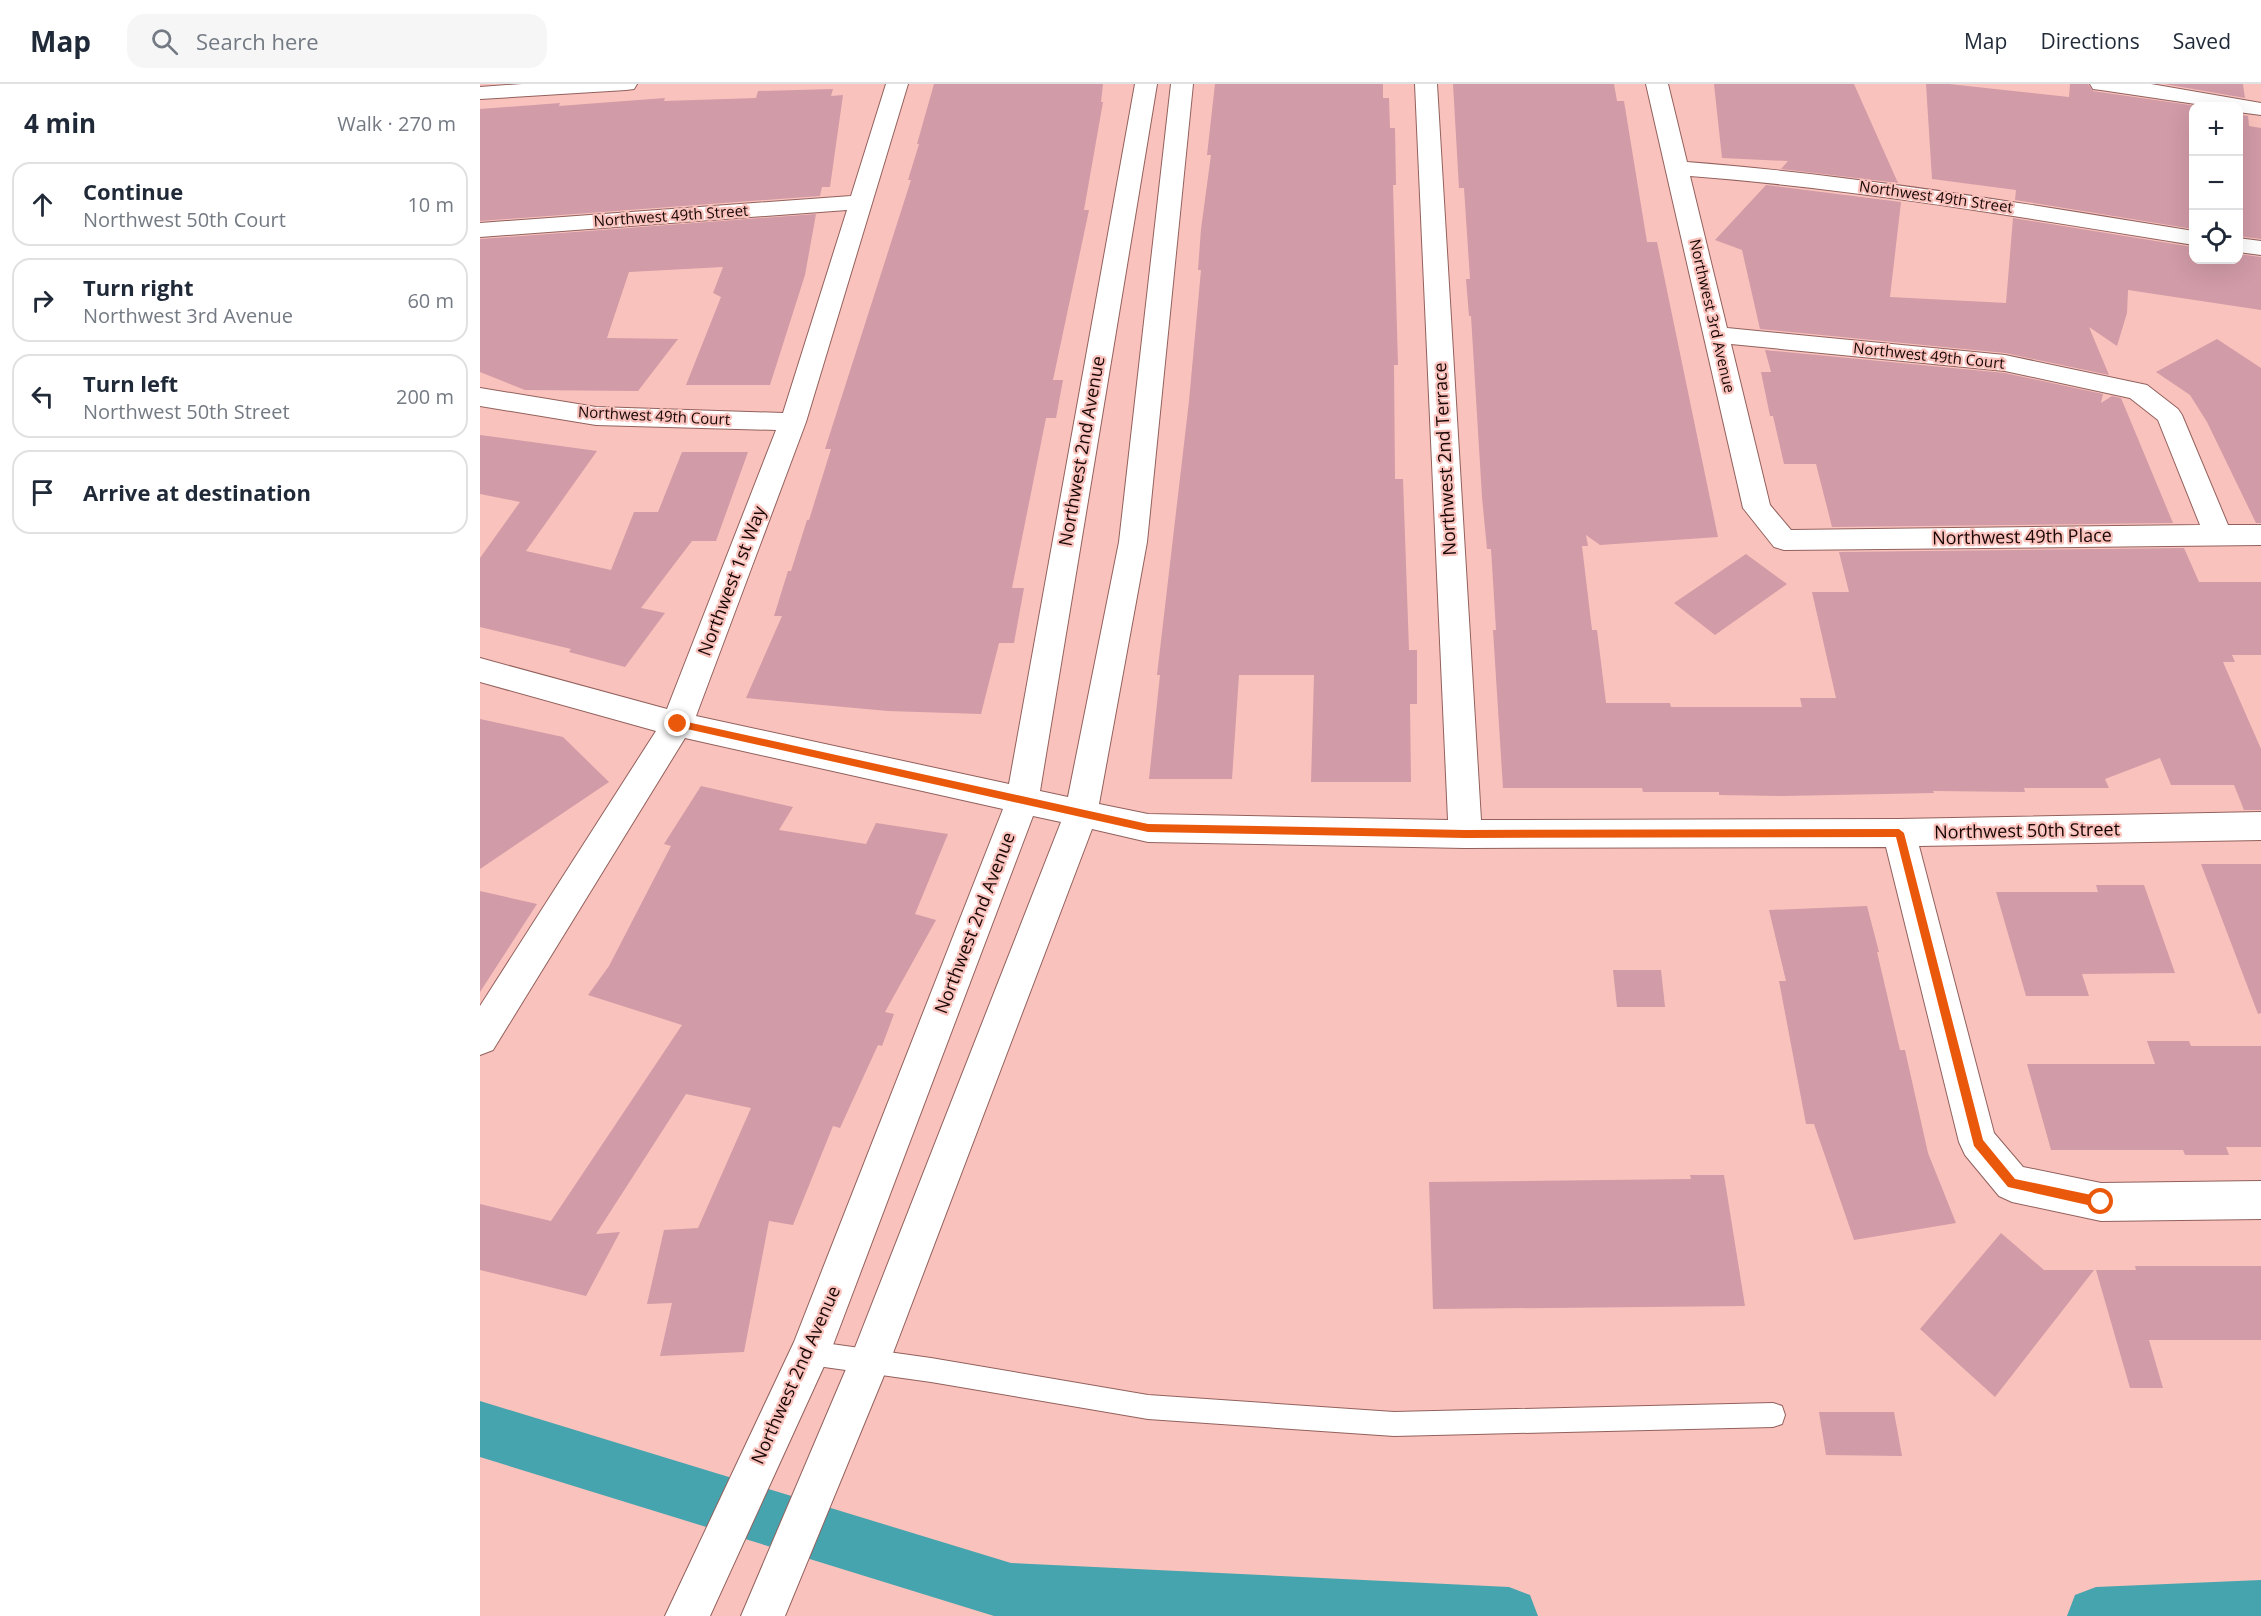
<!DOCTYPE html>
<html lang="en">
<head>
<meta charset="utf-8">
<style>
  :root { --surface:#fff; --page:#f6f6f7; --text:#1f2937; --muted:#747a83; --line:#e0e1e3 }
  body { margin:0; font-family:"Open Sans",sans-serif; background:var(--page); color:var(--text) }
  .controls { position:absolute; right:18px; top:18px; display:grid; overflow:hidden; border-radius:12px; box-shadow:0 6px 24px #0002 }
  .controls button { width:54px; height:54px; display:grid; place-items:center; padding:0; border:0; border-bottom:2px solid var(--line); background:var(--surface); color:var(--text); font:30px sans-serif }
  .stop { position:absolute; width:18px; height:18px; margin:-14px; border:4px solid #ea580c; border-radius:50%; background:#fff }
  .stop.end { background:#ea580c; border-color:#fff; box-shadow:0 2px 6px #0008 }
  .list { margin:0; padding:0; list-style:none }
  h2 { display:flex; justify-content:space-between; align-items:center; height:78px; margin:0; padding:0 24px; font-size:26px }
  h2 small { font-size:20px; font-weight:400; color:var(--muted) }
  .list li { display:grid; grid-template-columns:39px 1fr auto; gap:18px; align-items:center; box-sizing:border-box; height:84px; margin:0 12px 12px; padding:0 12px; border:2px solid var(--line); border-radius:18px }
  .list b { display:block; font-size:22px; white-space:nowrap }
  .list p { margin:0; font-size:20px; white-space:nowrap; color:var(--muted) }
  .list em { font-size:20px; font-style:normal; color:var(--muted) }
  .icon { flex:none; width:33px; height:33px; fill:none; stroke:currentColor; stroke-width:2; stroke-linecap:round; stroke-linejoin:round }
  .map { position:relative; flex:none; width:1781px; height:1532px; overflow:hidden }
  header { display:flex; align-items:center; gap:36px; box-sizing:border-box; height:84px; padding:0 30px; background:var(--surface); border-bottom:2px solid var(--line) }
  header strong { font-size:28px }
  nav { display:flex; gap:33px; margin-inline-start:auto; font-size:21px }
  .search { width:420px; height:54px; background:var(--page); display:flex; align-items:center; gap:15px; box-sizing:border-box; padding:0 21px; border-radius:18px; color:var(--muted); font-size:22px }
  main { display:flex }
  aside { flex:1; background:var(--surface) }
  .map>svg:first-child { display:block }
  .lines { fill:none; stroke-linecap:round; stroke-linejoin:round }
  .canal { fill:#45a4ae; fill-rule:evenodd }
  .building { fill:#d19ba7 }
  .service-casing { stroke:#92615d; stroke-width:2 }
  .minor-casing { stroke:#92615d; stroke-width:2 }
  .service { fill:#fff; fill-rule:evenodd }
  .minor { fill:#fff; fill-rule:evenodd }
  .route { fill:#ea580c }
  .labels { text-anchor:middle; stroke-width:4.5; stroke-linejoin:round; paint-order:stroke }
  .far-street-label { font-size:15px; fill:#190706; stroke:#fac2bc }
  .street-label { font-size:18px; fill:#190706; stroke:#fac2bc }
</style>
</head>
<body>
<header>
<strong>Map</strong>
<div class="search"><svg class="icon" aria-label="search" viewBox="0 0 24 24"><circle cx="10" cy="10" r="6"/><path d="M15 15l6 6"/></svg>Search here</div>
<nav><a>Map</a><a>Directions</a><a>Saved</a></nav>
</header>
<main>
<aside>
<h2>4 min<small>Walk · 270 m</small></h2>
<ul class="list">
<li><svg class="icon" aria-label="ahead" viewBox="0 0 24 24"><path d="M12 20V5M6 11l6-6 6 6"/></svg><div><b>Continue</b><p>Northwest 50th Court</p></div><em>10 m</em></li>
<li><svg class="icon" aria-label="right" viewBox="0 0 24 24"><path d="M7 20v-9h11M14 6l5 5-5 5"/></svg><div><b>Turn right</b><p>Northwest 3rd Avenue</p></div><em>60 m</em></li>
<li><svg class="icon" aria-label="left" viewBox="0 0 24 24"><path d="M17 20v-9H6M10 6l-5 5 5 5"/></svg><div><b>Turn left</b><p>Northwest 50th Street</p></div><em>200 m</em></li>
<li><svg class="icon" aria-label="arrive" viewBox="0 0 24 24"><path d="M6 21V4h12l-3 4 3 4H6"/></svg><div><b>Arrive at destination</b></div></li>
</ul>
</aside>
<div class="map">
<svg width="1781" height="1532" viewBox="0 0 1781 1532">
  <rect width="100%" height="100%" fill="#fac2bc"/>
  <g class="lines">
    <g class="canal">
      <polygon points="0,1317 531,1479 1029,1503 1050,1511 1058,1532 514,1532 0,1373"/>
      <polygon points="1781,1496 1781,1532 1587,1532 1595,1511 1616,1503"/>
    </g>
  </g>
  <g class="building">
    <polygon points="454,0 623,0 621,18 623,18 604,126 609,126 573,296 583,296 576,334 566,334 532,504 544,504 534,559 519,559 501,630 408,627 266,614 302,532 294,532 308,487 311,487 327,436 329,436 351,365 345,365 431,96 428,96 439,60 437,60"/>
    <polygon points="735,0 903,0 903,14 909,14 910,44 915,44 916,101 913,101 918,281 914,281 915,395 923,395 929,566 937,566 937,620 930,620 931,698 831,698 834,591 759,591 752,695 669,695 680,591 677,591 709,317 721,186 718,186 721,145 731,71 727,71"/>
    <polygon points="973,0 1134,0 1137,17 1144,17 1167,158 1177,158 1238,453 1120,461 1106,451 1108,462 1102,462 1112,546 1117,546 1126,619 1190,619 1191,623 1322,623 1320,614 1356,614 1332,508 1369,508 1359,468 1704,464 1719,498 1781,498 1781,571 1752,571 1755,578 1743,578 1781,665 1781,726 1764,726 1754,701 1691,701 1680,674 1625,695 1629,704 1544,704 1545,708 1453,707 1454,709 1303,712 1239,711 1239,708 1163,708 1162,704 1023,704 1013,546 1016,546 1011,465 1007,465 1002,413 991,232 989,232 986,195 990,195 984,104 979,104"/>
    <polygon points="1234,0 1374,0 1418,99 1301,85 1308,77 1242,74"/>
    <polygon points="1446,0 1469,0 1589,13 1590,0 1608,0 1613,7 1717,22 1713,22 1713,145 1535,116 1536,106 1452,95"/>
    <polygon points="1684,0 1763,0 1765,14"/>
    <polygon points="353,5 351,12 363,11 350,103 342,103 340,112 0,137 0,25 80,19 79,22 185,14 184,17 276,14 278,7"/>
    <polygon points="1758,30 1768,32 1769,42 1781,44 1781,155 1758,152"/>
    <polygon points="1286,101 1421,118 1410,213 1526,219 1533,134 1713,163 1713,176 1758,176 1758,170 1781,173 1781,226 1648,206 1647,229 1637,262 1609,243 1629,291 1525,269 1280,245 1262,166 1235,156"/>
    <polygon points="336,130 325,191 290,301 206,301 241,213 233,209 243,183 149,188 127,254 198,255 158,307 45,306 0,288 0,155"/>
    <polygon points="1737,255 1781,284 1781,439 1776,439 1727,338 1710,311 1676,288"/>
    <polygon points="1285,266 1525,289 1623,310 1621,319 1632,312 1641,314 1693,439 1352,443 1336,380 1304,380 1293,332 1290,332 1281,288 1291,288"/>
    <polygon points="0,351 117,367 46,467 131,486 154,428 178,428 202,368 268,368 236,457 212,457 161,524 185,529 145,583 89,568 91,565 0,543 0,474 40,418 0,410"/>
    <polygon points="1266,470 1307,500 1235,551 1194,519"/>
    <polygon points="0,635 83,653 129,698 0,785"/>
    <polygon points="221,702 313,723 299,746 386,760 396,739 468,750 435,830 456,836 405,928 414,930 402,962 398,961 360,1044 353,1042 313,1141 289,1137 264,1268 180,1272 192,1219 167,1220 184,1146 218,1144 271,1024 206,1010 116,1150 140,1148 106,1212 0,1186 0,1120 71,1137 202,941 108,911 129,882 191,762 184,760"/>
    <polygon points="1721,780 1781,780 1781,929 1778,930"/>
    <polygon points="1616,801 1664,801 1695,889 1602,890 1609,912 1546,912 1516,808 1618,808"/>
    <polygon points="0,807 57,820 0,908"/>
    <polygon points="1387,822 1399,868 1397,868 1420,966 1425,966 1448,1069 1476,1139 1374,1156 1334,1040 1326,1040 1299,897 1306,897 1289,826"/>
    <polygon points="1133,886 1181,886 1185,923 1137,923"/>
    <polygon points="1667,957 1709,957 1711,962 1781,962 1781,1063 1746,1063 1749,1071 1705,1071 1703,1066 1571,1066 1547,980 1675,980"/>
    <polygon points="1210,1091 1244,1091 1265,1222 953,1225 949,1098 1211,1095"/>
    <polygon points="1521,1149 1564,1186 1614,1186 1515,1313 1440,1245"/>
    <polygon points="1655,1182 1781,1182 1781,1256 1669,1256 1683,1304 1650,1304 1616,1186 1656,1186"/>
    <polygon points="1339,1328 1414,1328 1422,1372 1346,1371"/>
  </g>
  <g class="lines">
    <g class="service-casing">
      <polygon id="service" points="330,1257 451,1274 668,1311 914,1328 1293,1319 1302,1322 1305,1331 1302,1340 1293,1343 914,1352 668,1335 451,1298 330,1281 321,1278 318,1269 321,1260"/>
    </g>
    <g class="minor-casing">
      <g id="minor">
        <polygon points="42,0 157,0 154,5 146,6 0,15 0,3"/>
        <polygon points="406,0 428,0 326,338 216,632 529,700 655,0 677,0 560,707 588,713 639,458 691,0 713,0 667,458 619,720 668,730 968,736 935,0 957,0 1001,736 1419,735 1781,728 1781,756 1439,762 1514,1049 1543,1083 1621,1099 1781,1097 1781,1135 1621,1137 1532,1118 1519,1112 1485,1071 1479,1058 1406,763 985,764 668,758 612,745 410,1277 305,1532 261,1532 372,1271 581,738 553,732 350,1269 230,1532 185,1532 314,1258 523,725 205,654 13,966 0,971 0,922 176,647 0,598 0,574 187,625 296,346 116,341 0,322 0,304 116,323 303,329 367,126 0,153 0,139 371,112"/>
        <path d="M1166,0h22l19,78c170,13 338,42 507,69v14c-168,-27 -335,-56 -504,-69l37,152 278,27 142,30 31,24 4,6 46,110h33v20l-477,5 -10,-3 -31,-39zM1251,260l274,27 125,27 28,22 42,105 -409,5 -21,-25z"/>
        <polygon points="1610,0 1671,0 1781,19 1781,31 1758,28 1758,22 1729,22 1621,6 1613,5"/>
        <polygon points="1758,154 1781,157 1781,171 1758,168"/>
      </g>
    </g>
    <use href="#service" class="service"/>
    <use href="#minor" class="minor"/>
  </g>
  <polygon class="route" points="198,636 668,740 985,746 1419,745 1424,749 1503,1056 1535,1095 1621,1113 1627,1118 1621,1124 1528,1103 1494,1062 1416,753 985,754 668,748 198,643 193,640"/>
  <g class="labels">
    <g class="far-street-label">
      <text transform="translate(1456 113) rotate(8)" y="5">Northwest 49th Street</text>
      <text transform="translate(191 132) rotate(-4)" y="5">Northwest 49th Street</text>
      <text transform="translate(1232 232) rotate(77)" y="5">Northwest 3rd Avenue</text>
      <text transform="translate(1449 272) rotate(6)" y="5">Northwest 49th Court</text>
      <text transform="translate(174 332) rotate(3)" y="5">Northwest 49th Court</text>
    </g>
    <g class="street-label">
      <text transform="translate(602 367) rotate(-80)" y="6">Northwest 2nd Avenue</text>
      <text transform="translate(965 375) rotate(-93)" y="6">Northwest 2nd Terrace</text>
      <text transform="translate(1542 453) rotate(-1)" y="6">Northwest 49th Place</text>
      <text transform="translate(252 497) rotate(-69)" y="6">Northwest 1st Way</text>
      <text transform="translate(1547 747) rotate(-1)" y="6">Northwest 50th Street</text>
      <text transform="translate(495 839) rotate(-69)" y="6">Northwest 2nd Avenue</text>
      <text transform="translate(316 1291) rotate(-66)" y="6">Northwest 2nd Avenue</text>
    </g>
  </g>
</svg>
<div class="controls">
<button>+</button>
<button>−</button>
<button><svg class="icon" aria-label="locate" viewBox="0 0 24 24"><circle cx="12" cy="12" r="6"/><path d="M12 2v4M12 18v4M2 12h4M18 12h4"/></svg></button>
</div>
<div class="stop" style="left:1621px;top:1118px"></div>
<div class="stop end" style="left:198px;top:640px"></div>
</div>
</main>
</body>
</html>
